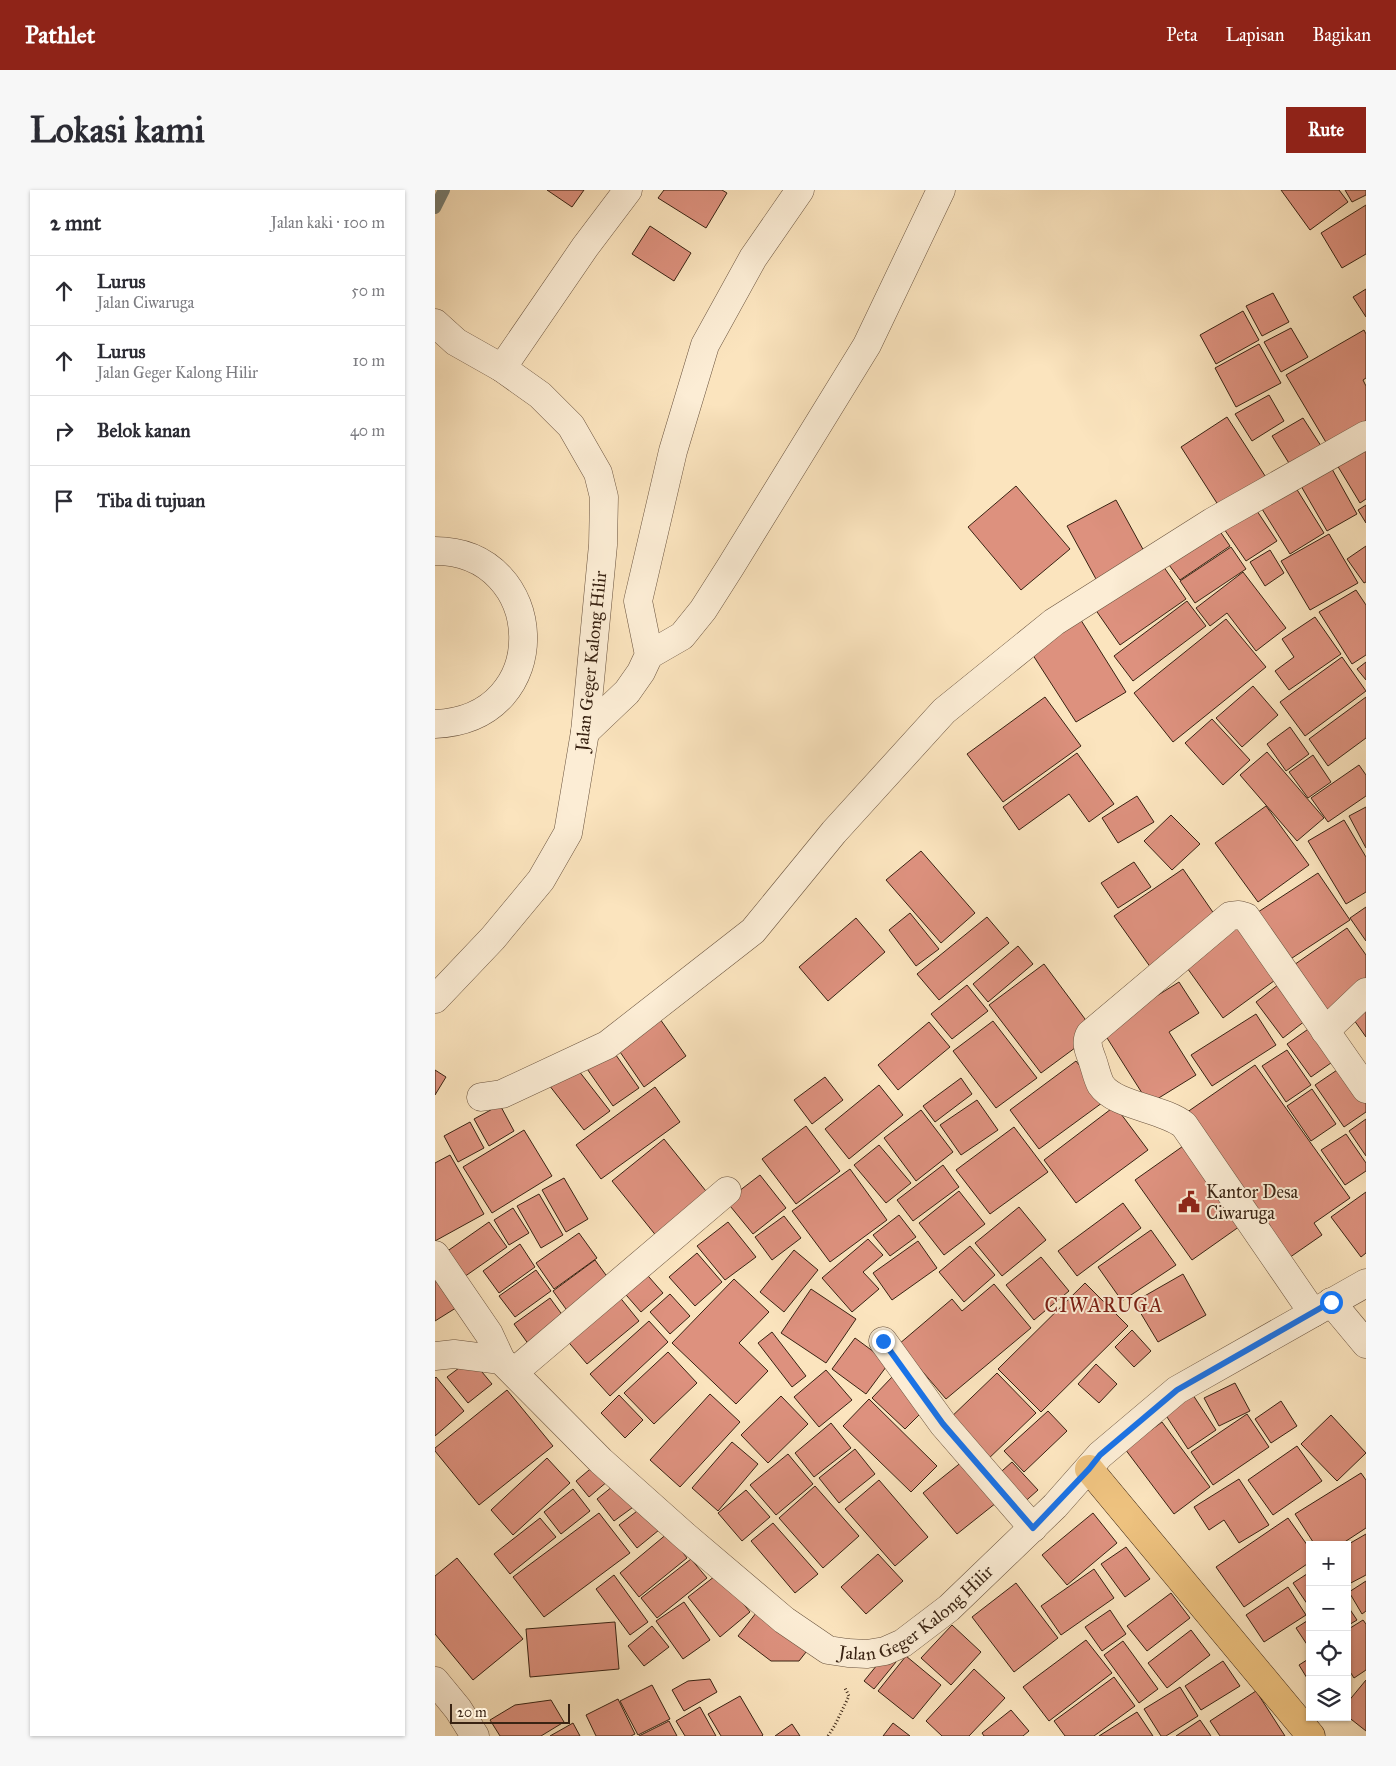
<!DOCTYPE html>
<html lang="id">
<head>
<meta charset="utf-8">
<style>
  :root { --surface:#fff; --page:#f7f7f7; --text:#2b2b33; --muted:#7c7c81; --line:#e1e1e2; --accent:#8f2418 }
  body { margin:0; font-family:"IM FELL Great Primer",serif; background:var(--page); color:var(--text) }
  .controls { position:absolute; right:15px; bottom:15px; display:grid; overflow:hidden; border-radius:0px; box-shadow:0 1px 4px #0004 }
  .controls button { width:45px; height:45px; display:grid; place-items:center; padding:0; border:0; border-bottom:1px solid var(--line); background:var(--surface); color:var(--text); font:25px sans-serif }
  .scale { position:absolute; left:15px; bottom:12px; width:120px; box-sizing:border-box; padding-left:5px; border:2px solid #392313; border-top:0; font-size:14px; line-height:18px; white-space:nowrap; color:#392313; -webkit-text-stroke:4px #fcedd5; paint-order:stroke }
  .stop { position:absolute; width:15px; height:15px; margin:-11px; border:4px solid #1a73e8; border-radius:50%; background:#fff }
  .stop.end { background:#1a73e8; border-color:#fff; box-shadow:0 1px 5px #0008 }
  .list { margin:0; padding:0; list-style:none }
  h2 { display:flex; justify-content:space-between; align-items:center; height:65px; margin:0; padding:0 20px; font-size:21px }
  h2 small { font-size:16px; font-weight:400; color:var(--muted) }
  .list li { display:grid; grid-template-columns:32px 1fr auto; gap:15px; align-items:center; box-sizing:border-box; height:70px; padding:0 20px; border-top:1px solid var(--line) }
  .list b { display:block; font-size:19px; white-space:nowrap }
  .list p { margin:0; font-size:16px; white-space:nowrap; color:var(--muted) }
  .list em { font-size:16px; font-style:normal; color:var(--muted) }
  .icon { flex:none; width:28px; height:28px; fill:none; stroke:currentColor; stroke-width:2; stroke-linecap:round; stroke-linejoin:round }
  .map { position:relative; flex:none; width:931px; height:1546px; overflow:hidden; border-radius:0px }
  header { display:flex; align-items:center; gap:30px; box-sizing:border-box; height:70px; padding:0 25px; background:var(--accent); color:#fff }
  header strong { font-size:24px }
  nav { display:flex; gap:28px; margin-inline-start:auto; font-size:18px }
  .intro { display:flex; align-items:center; justify-content:space-between; box-sizing:border-box; height:120px; padding:0 30px }
  h1 { margin:0; font-size:35px }
  .button { padding:12px 22px; border-radius:0px; background:var(--accent); color:#fff; font-size:18px; font-weight:700 }
  main { display:flex; gap:30px; padding:0 30px }
  aside { flex:1; background:var(--surface); border-radius:0px; box-shadow:0 1px 4px #0004 }
  .map>svg:first-child { display:block }
  .lines { fill:none; stroke-linecap:round; stroke-linejoin:round }
  .stream { stroke:#778076; stroke-width:12 }
  .building { fill:#dd917e; stroke:#392313 }
  .minor-casing { stroke:#6a533e; stroke-width:29 }
  .major-casing { stroke:#392313; stroke-width:29 }
  .path { stroke:#392313; stroke-width:3; stroke-dasharray:1 2.5; stroke-linecap:butt }
  .minor { stroke:#fcedd5; stroke-width:28 }
  .major { stroke:#eec27f; stroke-width:28 }
  .route { stroke:#1a73e8; stroke-width:6 }
  .labels { text-anchor:middle; stroke-width:4; stroke-linejoin:round; paint-order:stroke }
  .street-label { font-size:18px; fill:#392313; stroke:#fcedd5 }
  .poi-label { font-size:18px; fill:#392313; stroke:#fcedd5; text-anchor:start }
  .quarter-label { font-size:20px; letter-spacing:1px; fill:#7a1f14; stroke:#fcedd5 }
</style>
</head>
<body>
<header>
<strong>Pathlet</strong>
<nav><a>Peta</a><a>Lapisan</a><a>Bagikan</a></nav>
</header>
<div class="intro"><h1>Lokasi kami</h1><a class="button">Rute</a></div>
<main>
<aside>
<h2>2 mnt<small>Jalan kaki · 100 m</small></h2>
<ul class="list">
<li><svg class="icon" aria-label="ahead" viewBox="0 0 24 24"><path d="M12 20V5M6 11l6-6 6 6"/></svg><div><b>Lurus</b><p>Jalan Ciwaruga</p></div><em>50 m</em></li>
<li><svg class="icon" aria-label="ahead" viewBox="0 0 24 24"><path d="M12 20V5M6 11l6-6 6 6"/></svg><div><b>Lurus</b><p>Jalan Geger Kalong Hilir</p></div><em>10 m</em></li>
<li><svg class="icon" aria-label="right" viewBox="0 0 24 24"><path d="M7 20v-9h11M14 6l5 5-5 5"/></svg><div><b>Belok kanan</b></div><em>40 m</em></li>
<li><svg class="icon" aria-label="arrive" viewBox="0 0 24 24"><path d="M6 21V4h12l-3 4 3 4H6"/></svg><div><b>Tiba di tujuan</b></div></li>
</ul>
</aside>
<div class="map">
<svg width="931" height="1546" viewBox="0 0 931 1546">
  <rect width="100%" height="100%" fill="#fbe4be"/>
  <filter id="stains"><feTurbulence type="fractalNoise" baseFrequency=".004" numOctaves="4"/><feColorMatrix values="0 0 0 0 .2 0 0 0 0 .09 0 0 0 0 .02 0 0 0 .5 -.17"/></filter>
  <radialGradient id="worn" r=".72"><stop offset=".6" stop-color="#630" stop-opacity="0"/><stop offset="1" stop-color="#630" stop-opacity=".3"/></radialGradient>
  <g class="lines">
    <polyline class="stream" points="0,18 9,0"/>
  </g>
  <g class="building">
    <polygon points="112,0 149,0 137,17"/>
    <polygon points="229,0 287,0 292,3 271,38 223,8"/>
    <polygon points="846,0 904,0 913,12 875,40"/>
    <polygon points="910,0 931,0 931,5 917,12"/>
    <polygon points="931,15 931,64 907,78 886,43"/>
    <polygon points="215,36 256,63 239,91 197,64"/>
    <polygon points="931,99 931,127 918,107"/>
    <polygon points="838,103 854,132 827,146 811,116"/>
    <polygon points="808,121 824,150 781,174 765,145"/>
    <polygon points="856,138 873,167 846,182 829,152"/>
    <polygon points="929,140 931,144 931,188 928,190 931,196 931,231 892,254 851,185"/>
    <polygon points="824,154 846,193 801,217 780,178"/>
    <polygon points="834,205 849,231 817,251 800,224"/>
    <polygon points="792,227 834,292 787,321 746,257"/>
    <polygon points="868,228 888,259 857,278 837,246"/>
    <polygon points="931,250 931,309 925,313 899,270"/>
    <polygon points="897,279 922,324 892,341 866,296"/>
    <polygon points="581,296 635,359 586,400 533,337"/>
    <polygon points="861,298 889,343 855,364 827,319"/>
    <polygon points="681,310 710,363 661,389 632,336"/>
    <polygon points="818,315 842,351 811,371 787,336"/>
    <polygon points="931,315 931,333 923,320"/>
    <polygon points="780,334 795,356 745,390 729,368"/>
    <polygon points="894,344 923,393 875,420 846,371"/>
    <polygon points="931,356 931,392 929,393 912,369"/>
    <polygon points="796,357 811,379 760,413 745,391"/>
    <polygon points="835,360 849,383 830,396 815,372"/>
    <polygon points="726,373 751,409 685,455 660,419"/>
    <polygon points="808,382 851,438 821,461 792,423 775,436 761,418"/>
    <polygon points="921,400 931,415 931,465 917,474 884,422"/>
    <polygon points="752,411 771,436 698,491 679,466"/>
    <polygon points="644,427 691,502 641,532 594,459"/>
    <polygon points="880,427 906,464 854,500 840,481 859,467 847,449"/>
    <polygon points="791,429 831,477 738,552 699,503"/>
    <polygon points="907,467 931,501 870,546 845,512"/>
    <polygon points="931,472 931,490 922,479"/>
    <polygon points="818,496 843,525 807,557 781,528"/>
    <polygon points="610,507 646,556 568,612 532,564"/>
    <polygon points="931,507 931,548 893,576 874,549"/>
    <polygon points="777,529 815,570 788,595 750,553"/>
    <polygon points="855,537 874,564 851,581 832,554"/>
    <polygon points="832,562 889,628 862,651 805,585"/>
    <polygon points="642,563 679,614 654,632 634,604 584,640 568,617"/>
    <polygon points="878,565 896,592 873,608 854,582"/>
    <polygon points="924,575 931,585 931,606 893,632 876,608"/>
    <polygon points="702,606 719,632 683,653 667,628"/>
    <polygon points="831,616 874,675 823,712 780,653"/>
    <polygon points="931,617 931,658 914,626"/>
    <polygon points="736,625 765,654 737,680 709,651"/>
    <polygon points="909,630 931,667 931,702 911,714 873,651"/>
    <polygon points="486,661 540,723 506,753 451,690"/>
    <polygon points="699,672 716,697 683,718 666,693"/>
    <polygon points="748,679 784,731 716,778 679,726"/>
    <polygon points="883,683 915,730 851,772 820,724"/>
    <polygon points="931,717 931,751 915,728"/>
    <polygon points="475,723 504,759 481,776 454,740"/>
    <polygon points="552,727 574,753 504,810 482,784"/>
    <polygon points="421,728 450,762 393,811 364,777"/>
    <polygon points="805,736 843,788 788,828 750,775"/>
    <polygon points="912,738 931,765 931,793 887,823 856,777"/>
    <polygon points="583,756 598,774 553,812 538,794"/>
    <polygon points="609,774 650,829 648,852 606,883 554,815"/>
    <polygon points="848,791 875,827 848,848 821,812"/>
    <polygon points="744,792 764,823 734,842 761,885 714,914 667,840"/>
    <polygon points="532,795 553,821 517,849 496,824"/>
    <polygon points="931,812 931,847 914,823"/>
    <polygon points="821,824 841,855 777,896 756,865"/>
    <polygon points="225,829 251,866 209,897 183,859"/>
    <polygon points="558,831 602,888 561,918 518,861"/>
    <polygon points="494,832 515,857 463,900 443,875"/>
    <polygon points="879,835 903,868 876,887 852,854"/>
    <polygon points="176,858 204,898 178,916 150,876"/>
    <polygon points="852,860 876,895 851,912 827,876"/>
    <polygon points="641,871 671,910 604,959 575,920"/>
    <polygon points="820,875 915,1008 879,1033 887,1045 851,1070 748,925"/>
    <polygon points="140,876 175,921 149,940 114,895"/>
    <polygon points="908,876 931,911 931,922 909,937 880,895"/>
    <polygon points="0,880 11,887 0,905"/>
    <polygon points="390,887 408,910 377,934 359,910"/>
    <polygon points="526,888 537,904 500,932 488,916"/>
    <polygon points="444,895 468,925 414,969 390,939"/>
    <polygon points="220,897 245,932 166,989 141,955"/>
    <polygon points="877,899 901,934 876,951 852,916"/>
    <polygon points="542,910 563,940 526,965 505,935"/>
    <polygon points="65,915 79,941 54,956 39,929"/>
    <polygon points="680,916 713,960 641,1013 609,970"/>
    <polygon points="486,920 518,962 481,991 449,948"/>
    <polygon points="931,929 931,966 914,941"/>
    <polygon points="35,932 49,958 23,972 9,946"/>
    <polygon points="371,936 405,981 361,1014 327,969"/>
    <polygon points="579,937 613,982 555,1024 521,980"/>
    <polygon points="89,940 117,986 57,1023 28,977"/>
    <polygon points="911,944 931,973 931,981 910,995 886,960"/>
    <polygon points="229,949 279,1011 227,1053 177,991"/>
    <polygon points="751,954 808,1034 757,1070 700,990"/>
    <polygon points="444,955 476,993 451,1013 419,975"/>
    <polygon points="15,965 49,1024 0,1051 0,973"/>
    <polygon points="508,975 524,997 478,1031 462,1010"/>
    <polygon points="415,979 452,1030 395,1072 357,1021"/>
    <polygon points="325,985 351,1018 318,1044 291,1011"/>
    <polygon points="129,988 153,1029 131,1042 107,1000"/>
    <polygon points="524,1001 550,1034 509,1065 484,1033"/>
    <polygon points="931,1002 931,1063 926,1067 896,1027"/>
    <polygon points="104,1004 128,1045 106,1058 82,1016"/>
    <polygon points="688,1013 706,1038 642,1086 623,1061"/>
    <polygon points="584,1017 611,1050 567,1086 540,1053"/>
    <polygon points="78,1018 94,1043 74,1055 59,1030"/>
    <polygon points="464,1025 481,1047 455,1066 438,1045"/>
    <polygon points="349,1026 366,1048 337,1070 320,1047"/>
    <polygon points="54,1032 72,1057 29,1087 11,1062"/>
    <polygon points="293,1032 321,1067 290,1090 262,1056"/>
    <polygon points="716,1040 741,1075 687,1111 663,1077"/>
    <polygon points="144,1043 162,1068 119,1099 101,1073"/>
    <polygon points="433,1049 448,1065 428,1082 444,1099 417,1122 387,1088"/>
    <polygon points="483,1051 502,1078 457,1110 438,1083"/>
    <polygon points="85,1054 100,1077 64,1103 48,1081"/>
    <polygon points="535,1056 560,1085 529,1112 504,1082"/>
    <polygon points="359,1060 383,1080 349,1122 325,1102"/>
    <polygon points="262,1063 287,1092 260,1116 234,1087"/>
    <polygon points="606,1067 634,1101 599,1130 571,1095"/>
    <polygon points="160,1070 179,1096 136,1126 118,1101"/>
    <polygon points="207,1079 228,1103 206,1122 185,1098"/>
    <polygon points="101,1080 116,1101 80,1127 64,1106"/>
    <polygon points="748,1084 771,1125 723,1152 699,1112"/>
    <polygon points="0,1089 24,1116 0,1131"/>
    <polygon points="299,1089 334,1122 304,1153 333,1181 301,1214 237,1153"/>
    <polygon points="650,1093 693,1136 606,1222 563,1179"/>
    <polygon points="559,1094 596,1138 511,1209 464,1154 517,1109 527,1121"/>
    <polygon points="376,1099 421,1129 391,1173 346,1143"/>
    <polygon points="235,1104 255,1126 235,1144 215,1122"/>
    <polygon points="183,1105 204,1131 152,1174 130,1148"/>
    <polygon points="115,1108 131,1130 94,1155 79,1134"/>
    <polygon points="214,1131 233,1152 175,1206 155,1184"/>
    <polygon points="697,1140 716,1161 699,1177 680,1157"/>
    <polygon points="337,1142 371,1186 357,1197 323,1153"/>
    <polygon points="420,1148 454,1173 431,1204 397,1179"/>
    <polygon points="233,1162 262,1193 219,1234 189,1203"/>
    <polygon points="32,1172 42,1176 57,1194 33,1213 12,1187"/>
    <polygon points="661,1174 682,1194 664,1213 643,1194"/>
    <polygon points="391,1180 417,1210 384,1237 359,1207"/>
    <polygon points="562,1183 601,1223 550,1272 511,1232"/>
    <polygon points="458,1186 491,1218 470,1239 437,1208"/>
    <polygon points="1,1187 29,1221 0,1246 0,1188"/>
    <polygon points="800,1193 815,1221 784,1236 769,1208"/>
    <polygon points="72,1200 118,1256 44,1315 0,1261 0,1258"/>
    <polygon points="275,1204 305,1232 245,1297 215,1270"/>
    <polygon points="184,1205 208,1230 190,1248 166,1223"/>
    <polygon points="758,1205 781,1240 753,1259 730,1224"/>
    <polygon points="346,1206 373,1234 333,1273 306,1245"/>
    <polygon points="434,1209 502,1276 476,1302 408,1236"/>
    <polygon points="846,1211 862,1236 836,1253 820,1229"/>
    <polygon points="613,1221 632,1241 589,1282 569,1261"/>
    <polygon points="812,1224 834,1257 778,1295 756,1262"/>
    <polygon points="896,1225 931,1263 902,1291 866,1254"/>
    <polygon points="727,1232 775,1297 739,1324 690,1259"/>
    <polygon points="396,1233 416,1258 379,1287 360,1263"/>
    <polygon points="297,1252 323,1274 283,1321 257,1298"/>
    <polygon points="862,1256 887,1291 838,1325 813,1290"/>
    <polygon points="420,1259 440,1284 404,1313 384,1288"/>
    <polygon points="353,1264 378,1294 341,1325 315,1295"/>
    <polygon points="533,1267 566,1309 522,1344 488,1303"/>
    <polygon points="112,1268 135,1293 78,1345 56,1320"/>
    <polygon points="577,1272 603,1300 585,1316 559,1288"/>
    <polygon points="160,1275 173,1291 154,1307 141,1291"/>
    <polygon points="926,1283 931,1290 931,1338 905,1355 880,1355 860,1324"/>
    <polygon points="804,1289 834,1335 804,1353 789,1330 774,1340 759,1317"/>
    <polygon points="444,1290 493,1347 460,1376 410,1319"/>
    <polygon points="183,1292 201,1315 179,1331 162,1309"/>
    <polygon points="380,1296 424,1346 388,1378 344,1328"/>
    <polygon points="138,1299 155,1321 126,1344 109,1322"/>
    <polygon points="311,1300 335,1327 307,1351 283,1323"/>
    <polygon points="206,1318 224,1340 202,1358 184,1335"/>
    <polygon points="164,1323 195,1363 109,1427 78,1387"/>
    <polygon points="658,1323 682,1353 632,1395 607,1365"/>
    <polygon points="105,1328 121,1347 75,1384 59,1364"/>
    <polygon points="853,1328 875,1359 875,1372 809,1417 781,1377"/>
    <polygon points="338,1333 383,1384 360,1403 316,1351"/>
    <polygon points="233,1343 252,1368 204,1407 185,1383"/>
    <polygon points="931,1344 931,1385 912,1395 912,1355"/>
    <polygon points="691,1357 715,1389 690,1407 666,1374"/>
    <polygon points="443,1364 468,1391 431,1424 406,1397"/>
    <polygon points="22,1368 88,1449 38,1490 0,1444 0,1386"/>
    <polygon points="256,1369 272,1388 222,1428 206,1408"/>
    <polygon points="659,1379 679,1408 626,1445 606,1416"/>
    <polygon points="875,1382 875,1418 858,1393"/>
    <polygon points="284,1383 315,1422 285,1447 253,1407"/>
    <polygon points="179,1385 213,1432 195,1445 161,1399"/>
    <polygon points="931,1391 931,1421 927,1424 914,1402"/>
    <polygon points="581,1393 623,1448 579,1482 537,1427"/>
    <polygon points="853,1397 871,1425 829,1452 811,1425"/>
    <polygon points="736,1403 755,1428 712,1461 692,1436"/>
    <polygon points="249,1412 275,1450 248,1469 221,1431"/>
    <polygon points="912,1415 922,1430 912,1436"/>
    <polygon points="325,1418 375,1457 364,1471 336,1471 303,1446"/>
    <polygon points="675,1420 691,1444 667,1461 650,1437"/>
    <polygon points="875,1429 875,1459 861,1438"/>
    <polygon points="928,1430 931,1434 931,1480 919,1488 912,1477 912,1440"/>
    <polygon points="180,1432 184,1479 95,1487 91,1439"/>
    <polygon points="517,1435 546,1462 516,1495 486,1468"/>
    <polygon points="217,1436 234,1457 209,1476 193,1456"/>
    <polygon points="756,1440 775,1465 732,1498 713,1473"/>
    <polygon points="651,1450 677,1483 614,1531 588,1497"/>
    <polygon points="688,1451 723,1499 704,1513 669,1465"/>
    <polygon points="451,1464 461,1472 439,1499 429,1491"/>
    <polygon points="471,1466 506,1495 478,1529 443,1501"/>
    <polygon points="875,1468 875,1493 864,1475"/>
    <polygon points="788,1471 805,1496 766,1520 750,1496"/>
    <polygon points="539,1479 570,1508 534,1546 507,1546 491,1531"/>
    <polygon points="679,1487 700,1516 659,1546 630,1546 619,1531"/>
    <polygon points="275,1489 282,1502 249,1521 237,1500 253,1491"/>
    <polygon points="931,1490 931,1541 912,1526 912,1513"/>
    <polygon points="217,1495 235,1529 203,1545 185,1511"/>
    <polygon points="745,1497 763,1526 731,1546 726,1546 709,1519"/>
    <polygon points="821,1501 850,1546 785,1546 775,1531"/>
    <polygon points="305,1506 328,1545 327,1546 286,1546 273,1524"/>
    <polygon points="183,1509 200,1544 196,1546 161,1546 151,1525"/>
    <polygon points="116,1510 129,1532 106,1546 65,1546 55,1530 80,1515"/>
    <polygon points="265,1517 281,1546 250,1546 241,1531"/>
    <polygon points="576,1520 594,1541 588,1546 549,1546 547,1543"/>
    <polygon points="702,1522 718,1546 664,1546"/>
    <polygon points="765,1530 776,1546 741,1546"/>
    <polygon points="234,1531 242,1546 204,1546"/>
    <polygon points="138,1533 145,1546 115,1546"/>
    <polygon points="458,1533 475,1546 448,1546"/>
    <polygon points="357,1534 365,1546 340,1546"/>
  </g>
  <g class="lines">
    <g class="minor-casing">
      <g id="minor">
        <polyline points="0,133 21,152 67,178 105,205 136,236 163,283 169,307 168,355 150,542 133,643 106,690 58,748 0,809"/>
        <polyline points="67,178 150,57 193,0"/>
        <path d="M0,361c113,0 122,168 0,173"/>
        <polyline points="214,465 247,446 268,420 296,376 432,155 506,0"/>
        <polyline points="150,542 192,502 206,482 214,465 203,411 238,261 270,155 318,68 365,0"/>
        <polyline points="890,841 931,802"/>
        <polyline points="46,907 67,904 172,855 318,741 399,642 509,521 619,432 777,332 931,245"/>
        <polyline points="0,1065 54,1144 66,1170"/>
        <polyline points="896,1112 931,1154"/>
        <path d="M878,1123l-129,-188c-21,-17 -69,-19 -83,-40 -4,-7 -6,-18 -9,-26 -3,-8 -7,-17 -2,-25l140,-118 9,-1 7,2 120,172"/>
        <polyline points="448,1151 508,1234 598,1338"/>
        <path id="s1" d="M0,1166l19,-2 47,6 100,101 84,75 99,84 44,30 20,3 19,1 18,-3 18,-8 46,-35 106,-102 45,-51 77,-65 189,-107"/>
        <polyline points="79,1182 292,1001"/>
        <polyline points="0,1491 23,1519 40,1546"/>
      </g>
    </g>
    <g class="major-casing">
      <polyline id="major" points="654,1279 876,1546"/>
    </g>
    <polyline class="path" points="393,1546 400,1535 414,1506 410,1498"/>
    <use href="#minor" class="minor"/>
    <use href="#major" class="major"/>
  </g>
  <g class="lines">
    <polyline class="route" points="448,1151 508,1234 598,1338 654,1279 665,1265 742,1200 896,1112"/>
  </g>
  <defs>
    <g id="civic-bare" transform="scale(1.725)"><path d="M-.6-6.5H3V-4.5H.6V-3L4-1V1h2V6H-6V1h2V-1L-.6-3ZM-1.2 2.5V6h2.4V2.5Z" fill="#8f2418" stroke="#fcedd5" stroke-width="2.5" paint-order="stroke"/></g>
  </defs>
  <g fill-rule="evenodd">
    <use href="#civic-bare" x="754" y="1012"/>
  </g>
  <g class="labels">
    <g class="street-label">
      <text transform="translate(156 471) rotate(-84)" y="6">Jalan Geger Kalong Hilir</text>
      <text dy="6" stroke="none"><textPath href="#s1" startOffset="606">Jalan Geger Kalong Hilir</textPath></text>
    </g>
    <g class="poi-label">
      <text x="771" y="1008">Kantor Desa<tspan x="771" dy="21">Ciwaruga</tspan></text>
    </g>
    <g class="quarter-label">
      <text x="669" y="1122">CIWARUGA</text>
    </g>
  </g>
  <rect width="100%" height="100%" filter="url(#stains)"/>
  <rect width="100%" height="100%" fill="url(#worn)"/>
</svg>
<div class="controls">
<button>+</button>
<button>−</button>
<button><svg class="icon" aria-label="locate" viewBox="0 0 24 24"><circle cx="12" cy="12" r="6"/><path d="M12 2v4M12 18v4M2 12h4M18 12h4"/></svg></button>
<button><svg class="icon" aria-label="layers" viewBox="0 0 24 24"><path d="M12 4l9 5-9 5-9-5zM3 14l9 5 9-5"/></svg></button>
</div>
<div class="scale">20 m</div>
<div class="stop" style="left:896px;top:1112px"></div>
<div class="stop end" style="left:448px;top:1151px"></div>
</div>
</main>
</body>
</html>
